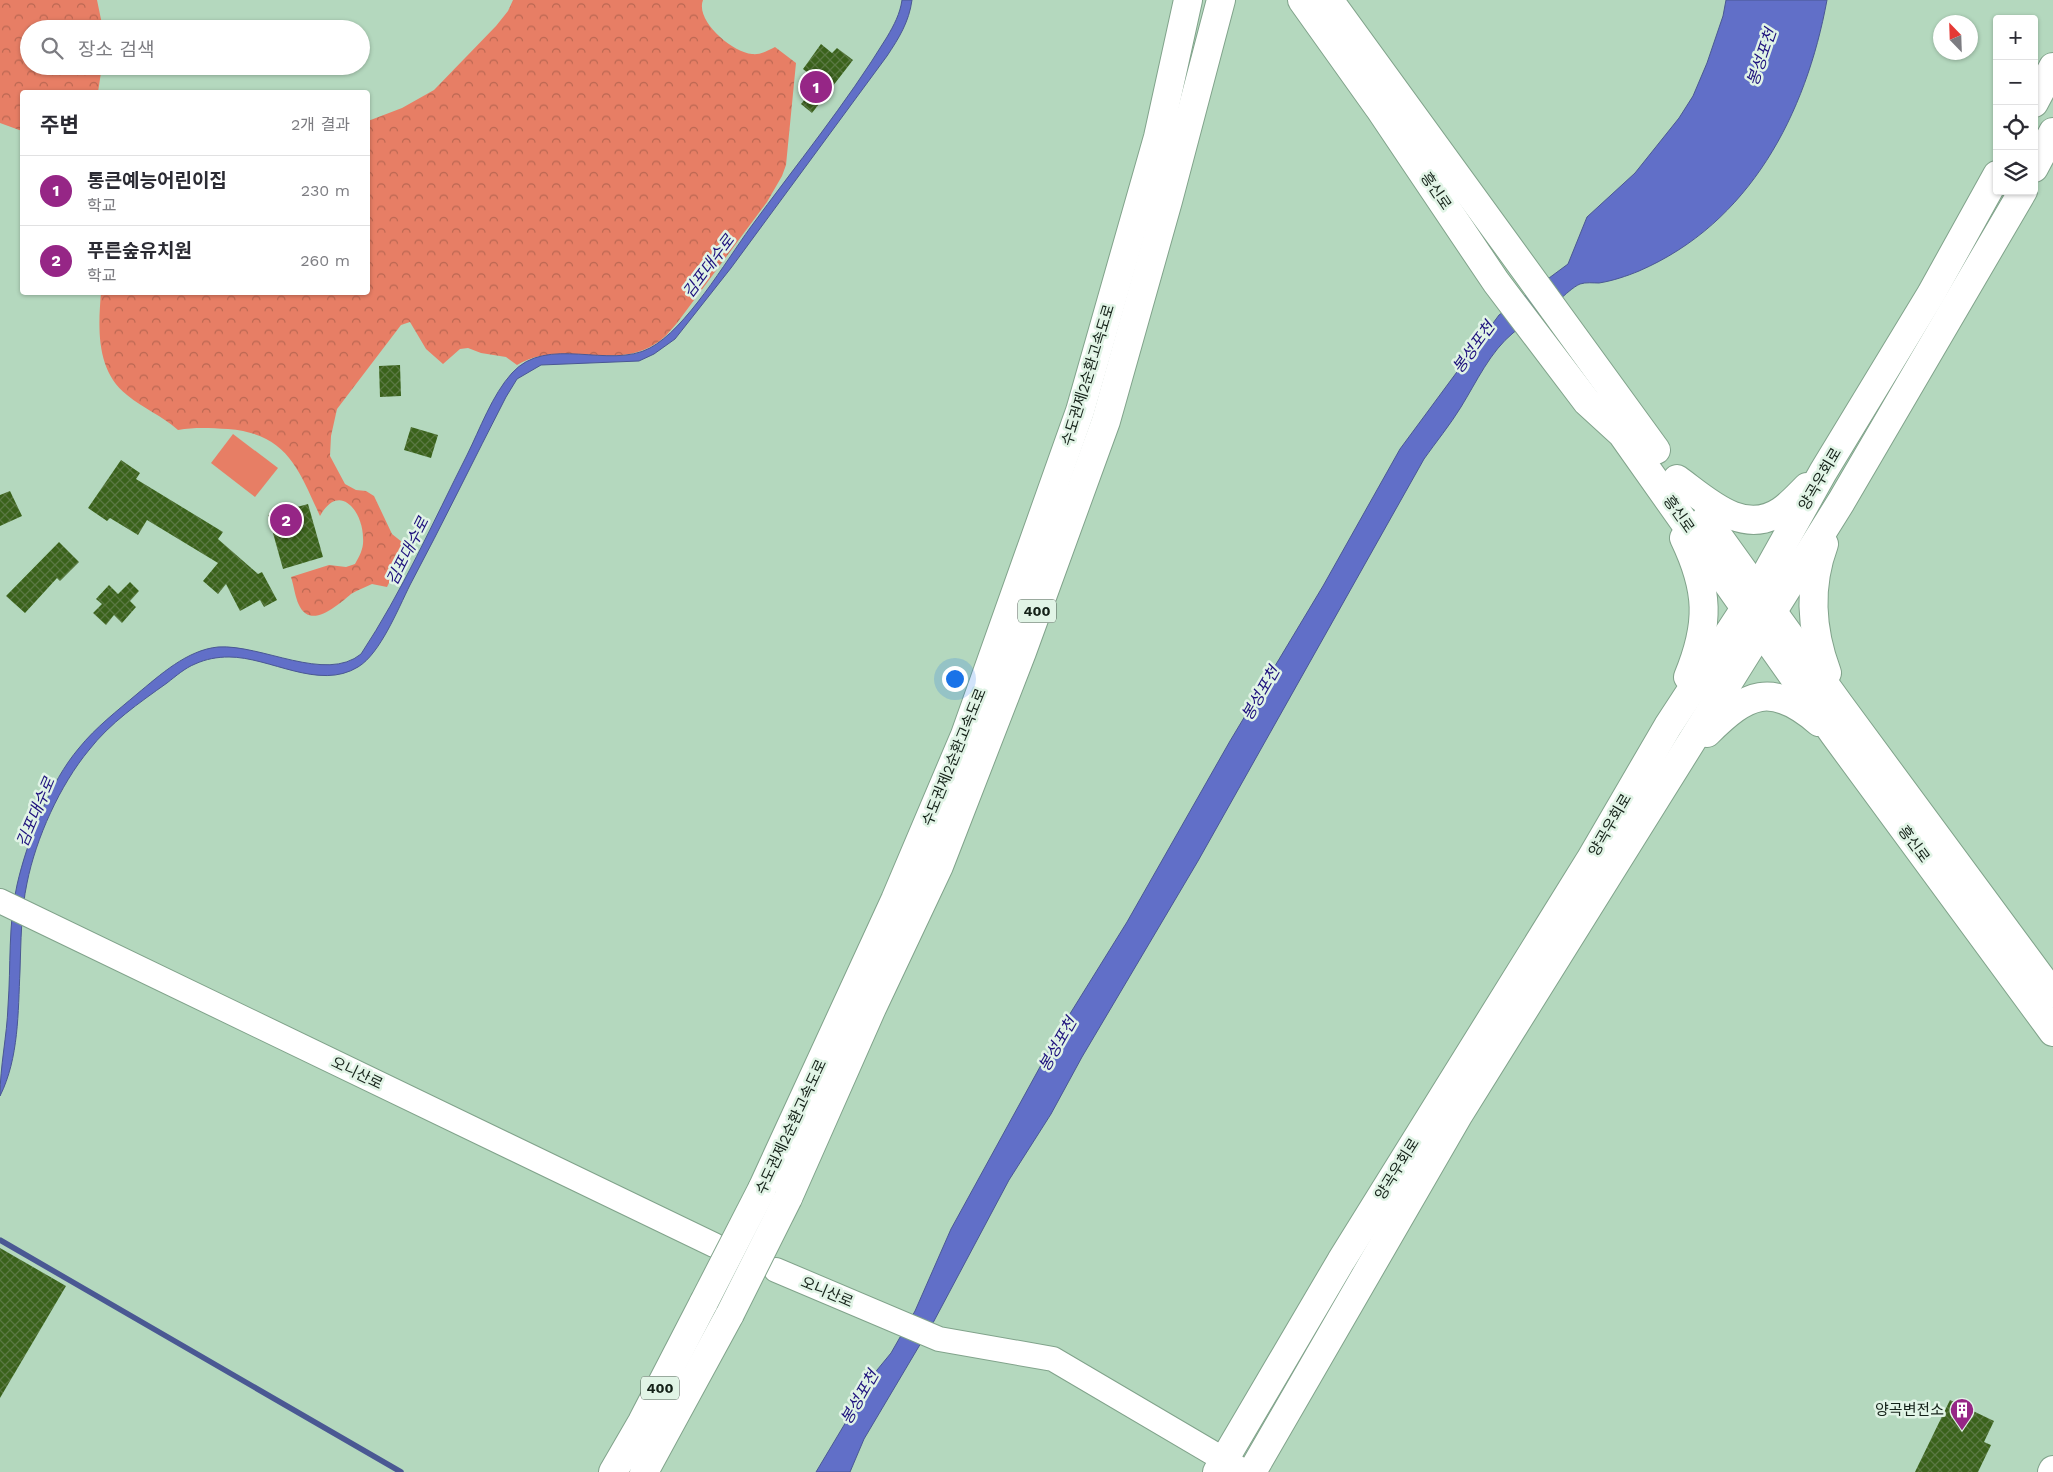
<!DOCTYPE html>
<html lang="ko">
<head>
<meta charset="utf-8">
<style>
  :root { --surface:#fff; --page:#f7f7f7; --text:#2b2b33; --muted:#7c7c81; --line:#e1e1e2; --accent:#962686 }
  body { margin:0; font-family:"Work Sans","Noto Sans KR",sans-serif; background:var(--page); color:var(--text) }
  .controls { position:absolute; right:15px; top:15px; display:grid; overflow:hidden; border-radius:5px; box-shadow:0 1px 4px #0004 }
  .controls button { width:45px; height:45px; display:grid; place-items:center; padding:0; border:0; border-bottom:1px solid var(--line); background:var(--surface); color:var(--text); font:25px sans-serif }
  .compass { position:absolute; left:1933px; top:15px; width:45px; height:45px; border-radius:50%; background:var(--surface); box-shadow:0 1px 4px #0004; rotate:337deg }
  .you { position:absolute; left:954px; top:678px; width:18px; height:18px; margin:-12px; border:4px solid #fff; border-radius:50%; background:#1a73e8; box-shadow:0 0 0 8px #1a73e833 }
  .badge { display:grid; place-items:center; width:32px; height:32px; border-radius:50%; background:var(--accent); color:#fff; font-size:16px; font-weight:700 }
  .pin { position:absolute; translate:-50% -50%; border:2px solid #fff; box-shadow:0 1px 5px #0006 }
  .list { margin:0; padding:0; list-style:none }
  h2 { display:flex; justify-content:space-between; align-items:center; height:65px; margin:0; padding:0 20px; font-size:21px }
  h2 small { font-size:16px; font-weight:400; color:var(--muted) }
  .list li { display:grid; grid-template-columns:32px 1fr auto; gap:15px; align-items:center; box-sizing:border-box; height:70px; padding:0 20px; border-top:1px solid var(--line) }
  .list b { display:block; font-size:19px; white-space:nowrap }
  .list p { margin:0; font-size:16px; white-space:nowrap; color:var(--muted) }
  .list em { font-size:16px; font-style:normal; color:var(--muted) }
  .icon { flex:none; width:28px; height:28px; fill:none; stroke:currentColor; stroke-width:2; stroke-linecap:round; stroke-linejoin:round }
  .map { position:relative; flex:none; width:2053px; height:1472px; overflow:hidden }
  .search { position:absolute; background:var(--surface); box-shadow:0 1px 4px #0004; left:20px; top:20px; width:350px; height:55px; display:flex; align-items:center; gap:12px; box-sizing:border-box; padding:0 18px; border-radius:28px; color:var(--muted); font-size:19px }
  .panel { position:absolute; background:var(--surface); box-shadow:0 1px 4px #0004; left:20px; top:90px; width:350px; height:205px; border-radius:5px }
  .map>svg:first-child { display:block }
  .forest { fill:url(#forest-crowns) }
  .garden { fill:#e77e65 }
  .water { fill:#616fc8; stroke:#4a5893 }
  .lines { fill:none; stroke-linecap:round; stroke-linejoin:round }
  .stream { stroke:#4a5893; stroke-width:5.5 }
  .building { fill:url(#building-cross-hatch) }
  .minor-casing { stroke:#81a38b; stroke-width:26 }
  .major-casing { stroke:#81a38b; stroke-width:30 }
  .highway-casing { stroke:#81a38b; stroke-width:30 }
  .minor { stroke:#fff; stroke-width:24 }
  .major { stroke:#fff; stroke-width:28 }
  .highway { stroke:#fff; stroke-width:28 }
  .highway-bridge-casing { stroke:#81a38b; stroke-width:30; stroke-linecap:butt }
  .highway-bridge { stroke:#fff; stroke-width:28 }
  .labels { text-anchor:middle; stroke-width:5; stroke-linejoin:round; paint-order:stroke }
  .shield { fill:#e1f4e6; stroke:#526056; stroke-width:1 }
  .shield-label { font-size:14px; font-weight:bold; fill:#142118 }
  .street-label { font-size:15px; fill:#142118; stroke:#e1f4e6 }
  .poi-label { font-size:15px; fill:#142118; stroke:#e1f4e6; text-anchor:end }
  .water-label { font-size:16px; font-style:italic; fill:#1d107d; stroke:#e1f4e6 }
</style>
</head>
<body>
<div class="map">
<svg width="2053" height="1472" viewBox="0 0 2053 1472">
  <defs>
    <pattern id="forest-crowns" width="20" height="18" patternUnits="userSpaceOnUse" patternTransform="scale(1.25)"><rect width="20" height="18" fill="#e77e65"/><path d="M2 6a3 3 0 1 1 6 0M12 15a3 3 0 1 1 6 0" fill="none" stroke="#ba6752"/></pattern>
    <pattern id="building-cross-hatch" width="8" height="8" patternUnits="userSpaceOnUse" patternTransform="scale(1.25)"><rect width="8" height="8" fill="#3a621b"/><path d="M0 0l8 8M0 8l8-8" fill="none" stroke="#5a7843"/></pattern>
  </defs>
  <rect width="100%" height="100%" fill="#b4d8be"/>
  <g class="forest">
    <polygon points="0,0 97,0 103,29 29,29 29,66 102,66 98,92 22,92 22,131 0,123"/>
    <path d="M513,0h190c-8,21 29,52 49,54 8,1 15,-3 23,-7l21,16 -10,102 -4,11 -15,26 -90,121c-7,8 -13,16 -22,21 -41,27 -95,-5 -138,21l-11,-8 -25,-4 -13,-5 -8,1 -17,15 -17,-15 -16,-27 -9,3 -64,84 -6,27 -1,20 15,28 11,6 10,1 8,5 18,38 15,12 -20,41 -15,-3c-6,3 -15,6 -21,10 -12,10 -39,35 -51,13 -5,-9 -6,-21 -9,-30l38,-12 17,2 9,-3c5,-9 9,-16 8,-26 0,-27 -24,-57 -43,-22 -22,-48 -33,-82 -92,-87 -18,-1 -33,-2 -50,1 -17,-15 -34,-21 -51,-35 -31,-24 -29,-67 -26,-102l267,-1v-171l34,-13 32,-18 62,-64 12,-15z"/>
  </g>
  <polygon class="garden" points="233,434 278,468 255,497 211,463"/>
  <g class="water">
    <path d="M902,0h10c-3,22 -13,38 -25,56l-156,212 -56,71 -21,15 -15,7 -98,4 -24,14 -11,18c-32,62 -63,126 -96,188 -12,24 -30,69 -52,82 -39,24 -88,-10 -129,-10 -12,0 -23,2 -34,7 -10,4 -19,12 -28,19 -28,20 -57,40 -78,67 -29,35 -53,88 -62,133 -6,28 -6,59 -7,88 -2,41 -1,87 -20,125 0,-30 7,-60 8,-90 3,-40 0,-82 9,-121 10,-44 33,-103 62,-137 17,-21 38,-37 58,-54 23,-19 50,-44 81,-47 43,-3 108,36 143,7 41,-62 72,-132 106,-199 13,-26 25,-60 45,-82 35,-39 97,-3 138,-25 36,-19 76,-87 100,-120 46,-63 96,-124 137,-191 7,-12 13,-23 15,-37z"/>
    <path d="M1726,0h101c-21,114 -77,223 -188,271 -12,5 -27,10 -40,12 -6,0 -13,-1 -19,1 -7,3 -15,11 -21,16 -15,11 -32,21 -46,33 -23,19 -36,48 -52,74 -11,18 -25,35 -37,52l-226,402 -116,196 -31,57 -42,66 -75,141 -70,118 -14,33h-34l61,-102 14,-17 24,-42 36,-82 112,-204 64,-103 103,-181 93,-155 77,-137 99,-134 69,-51 19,-47 48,-44 44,-55 14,-22 14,-33 16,-47z"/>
  </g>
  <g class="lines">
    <polyline class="stream" points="0,1240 401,1472"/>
  </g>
  <g class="building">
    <polygon points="821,44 832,53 837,48 853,60 812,113 801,104 806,98 801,94 806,86 801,82 808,73 803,69"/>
    <polygon points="400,365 401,396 380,397 379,366"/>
    <polygon points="411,427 438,435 431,458 404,450"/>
    <polygon points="121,460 140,473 136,479 223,532 218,539 258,574 262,572 277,600 264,607 260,600 240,611 226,584 218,594 203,581 218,563 147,520 138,535 110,518 107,521 88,508"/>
    <polygon points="10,491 22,516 0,526 0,495"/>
    <polygon points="308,504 323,557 283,569 268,515"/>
    <polygon points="59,542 79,562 60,581 57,578 25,613 6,596"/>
    <polygon points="130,582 139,591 130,601 136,607 122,623 114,615 106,625 93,613 102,604 96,599 109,585 118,594"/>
    <polygon points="0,1248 66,1286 0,1398"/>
    <polygon points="1950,1400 1994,1421 1984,1442 1991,1445 1978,1472 1915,1472"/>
  </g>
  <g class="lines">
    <g class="minor-casing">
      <g id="minor">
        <polyline points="0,901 714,1245"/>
        <polyline points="776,1270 939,1339 1053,1359 1245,1472"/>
      </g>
    </g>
    <g class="major-casing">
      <g id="major">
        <polyline points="1302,0 1379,108 1496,282 1587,402 1622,434 1834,734 2053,1032"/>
        <polyline points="1329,0 1656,450"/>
        <polyline points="2034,103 2053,67"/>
        <polyline points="2034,168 2053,132"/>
        <path d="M1677,479c29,21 66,58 104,32 9,-6 18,-16 26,-24"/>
        <polyline points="1706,519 1839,704 2053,994"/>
        <path d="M1684,538c25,52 26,86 4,139"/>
        <path d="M1824,544c-16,43 -13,86 3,129"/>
        <path d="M1707,733c40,-40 64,-52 112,-11"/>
        <polyline points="1217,1472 1341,1261 1590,860 1668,726 1757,590 1823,472 1931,294 1997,175"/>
        <polyline points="1252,1472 1459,1114 1841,502 2023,191"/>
        <polyline points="2052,1472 2053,1470"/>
      </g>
    </g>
    <g class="highway-casing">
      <g id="highway">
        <polyline points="762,1189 895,900 965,735 1080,411 1158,137 1188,0"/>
        <polyline points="788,1198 872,1008 939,866 1022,652 1106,421 1168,201 1221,0"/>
        <polyline points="613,1472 642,1422 704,1302"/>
        <polyline points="644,1472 730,1314"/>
      </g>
    </g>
    <use href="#minor" class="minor"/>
    <use href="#major" class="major"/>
    <use href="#highway" class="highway"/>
    <g class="highway-bridge-casing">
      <g id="highway-bridge">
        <polyline points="704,1302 762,1189"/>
        <polyline points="730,1314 788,1198"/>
      </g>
    </g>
    <use href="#highway-bridge" class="highway-bridge"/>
  </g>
  <defs>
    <g id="building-pin" transform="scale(1.25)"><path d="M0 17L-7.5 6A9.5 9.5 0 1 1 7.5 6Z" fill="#962686" stroke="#e1f4e6"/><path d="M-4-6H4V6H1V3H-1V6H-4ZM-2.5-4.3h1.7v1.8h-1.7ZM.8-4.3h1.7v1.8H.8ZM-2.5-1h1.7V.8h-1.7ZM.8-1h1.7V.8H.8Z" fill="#fff"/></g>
  </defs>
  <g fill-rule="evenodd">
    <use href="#building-pin" x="1962" y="1410"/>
  </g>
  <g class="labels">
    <g class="shield">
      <rect x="1018" y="599.5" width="38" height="23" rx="4"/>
      <rect x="641" y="1376.5" width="38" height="23" rx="4"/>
    </g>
    <g class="shield-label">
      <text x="1037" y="616">400</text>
      <text x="660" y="1393">400</text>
    </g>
    <g class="street-label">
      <text transform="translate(1436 191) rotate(56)" y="5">흥신로</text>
      <text transform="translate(1088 375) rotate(-73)" y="5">수도권제2순환고속도로</text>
      <text transform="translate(1820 479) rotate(-60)" y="5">양곡우회로</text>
      <text transform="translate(1679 514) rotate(55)" y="5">흥신로</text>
      <text transform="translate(954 757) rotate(-68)" y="5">수도권제2순환고속도로</text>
      <text transform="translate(1610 825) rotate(-60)" y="5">양곡우회로</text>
      <text transform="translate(1914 844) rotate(54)" y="5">흥신로</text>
      <text transform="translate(357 1073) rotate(26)" y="5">오니산로</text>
      <text transform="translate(791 1127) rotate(-65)" y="5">수도권제2순환고속도로</text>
      <text transform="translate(1397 1169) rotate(-58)" y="5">양곡우회로</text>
      <text transform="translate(827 1292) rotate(23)" y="5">오니산로</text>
    </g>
    <g class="poi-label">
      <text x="1944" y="1415">양곡변전소</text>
    </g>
    <g class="water-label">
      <text transform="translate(1761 57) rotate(-71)" y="6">봉성포천</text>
      <text transform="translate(708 266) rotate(-53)" y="6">김포대수로</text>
      <text transform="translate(1473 347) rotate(-54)" y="6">봉성포천</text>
      <text transform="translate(407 551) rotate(-63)" y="6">김포대수로</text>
      <text transform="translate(1260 693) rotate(-60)" y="6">봉성포천</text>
      <text transform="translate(35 812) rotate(-67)" y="6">김포대수로</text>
      <text transform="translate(1057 1044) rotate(-60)" y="6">봉성포천</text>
      <text transform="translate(859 1397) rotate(-60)" y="6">봉성포천</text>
    </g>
  </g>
</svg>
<div class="controls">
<button>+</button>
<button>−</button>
<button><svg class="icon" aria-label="locate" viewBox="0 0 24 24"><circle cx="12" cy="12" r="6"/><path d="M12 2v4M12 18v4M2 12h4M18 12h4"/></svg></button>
<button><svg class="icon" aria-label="layers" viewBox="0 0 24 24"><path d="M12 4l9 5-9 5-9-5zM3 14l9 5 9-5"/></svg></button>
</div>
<svg class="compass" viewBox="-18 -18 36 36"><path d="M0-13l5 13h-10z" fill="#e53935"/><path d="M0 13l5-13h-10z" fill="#7c7c81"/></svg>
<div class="you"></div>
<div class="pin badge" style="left:816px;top:87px">1</div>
<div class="pin badge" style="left:286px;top:520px">2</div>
<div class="search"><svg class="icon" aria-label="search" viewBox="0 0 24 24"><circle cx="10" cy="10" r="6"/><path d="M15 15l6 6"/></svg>장소 검색</div>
<section class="panel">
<h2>주변<small>2개 결과</small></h2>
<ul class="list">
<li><span class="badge">1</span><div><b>통큰예능어린이집</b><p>학교</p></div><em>230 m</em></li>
<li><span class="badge">2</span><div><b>푸른숲유치원</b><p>학교</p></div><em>260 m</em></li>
</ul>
</section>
</div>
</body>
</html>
